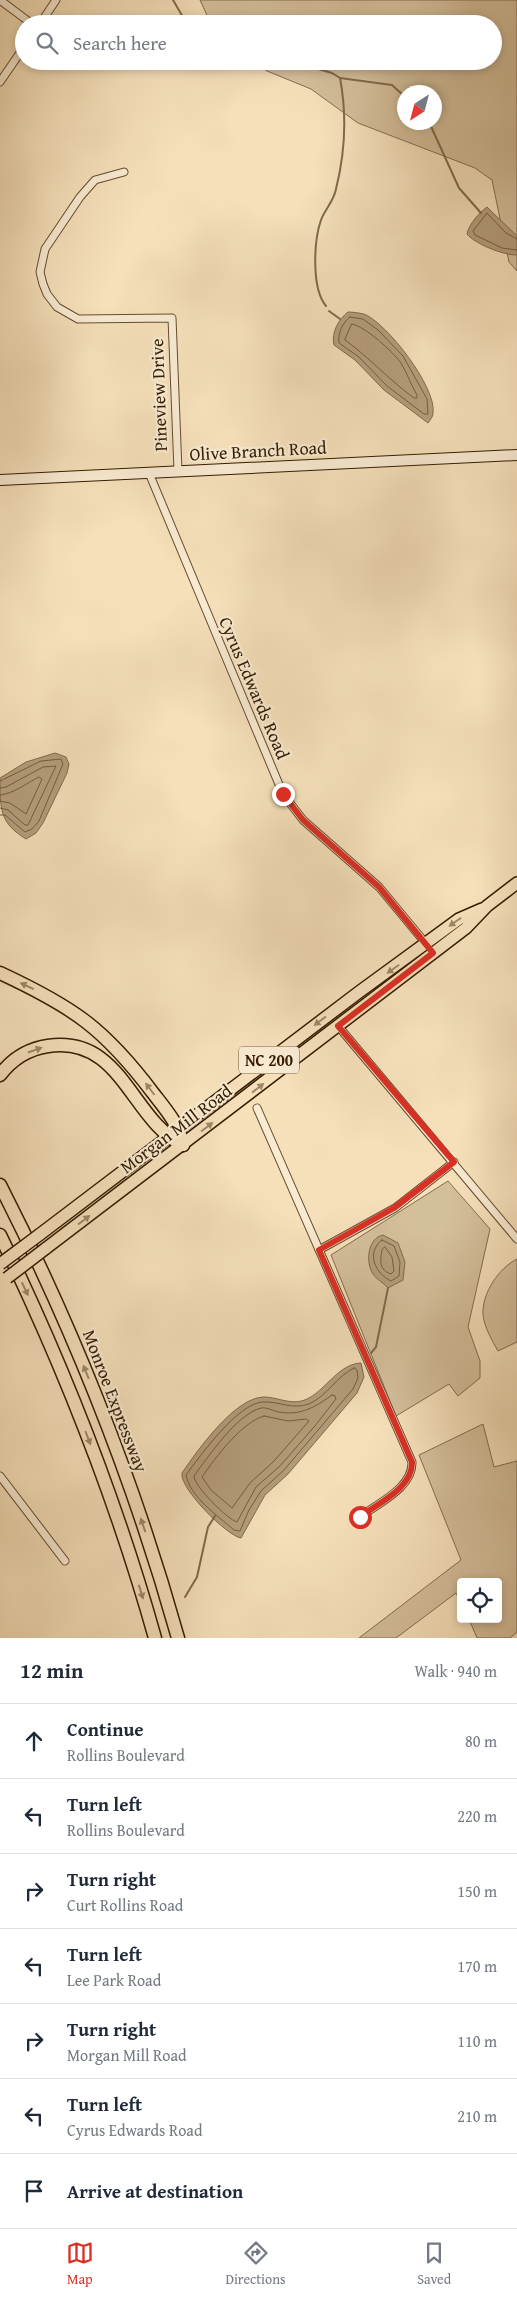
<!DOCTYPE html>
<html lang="en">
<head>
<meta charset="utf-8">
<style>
  :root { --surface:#fff; --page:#f2f2f3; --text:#1f2937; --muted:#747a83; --line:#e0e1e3; --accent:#d93025 }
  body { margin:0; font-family:"Gentium Book Plus",serif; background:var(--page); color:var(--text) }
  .controls { position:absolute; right:15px; bottom:15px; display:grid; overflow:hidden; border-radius:5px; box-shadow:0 2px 8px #0003 }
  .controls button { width:45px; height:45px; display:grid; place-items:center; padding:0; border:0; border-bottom:1px solid var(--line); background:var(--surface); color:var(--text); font:25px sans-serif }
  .compass { position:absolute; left:397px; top:85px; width:45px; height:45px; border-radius:50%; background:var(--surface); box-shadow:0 2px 8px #0003; rotate:216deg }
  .stop { position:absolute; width:15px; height:15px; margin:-11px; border:4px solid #d93025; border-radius:50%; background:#fff }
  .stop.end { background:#d93025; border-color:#fff; box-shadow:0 1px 5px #0008 }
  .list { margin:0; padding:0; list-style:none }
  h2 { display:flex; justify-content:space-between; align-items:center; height:65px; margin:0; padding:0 20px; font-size:21px }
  h2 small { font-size:16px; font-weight:400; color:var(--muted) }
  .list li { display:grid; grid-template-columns:32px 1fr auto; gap:15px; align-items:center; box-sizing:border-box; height:75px; padding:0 20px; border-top:1px solid var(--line) }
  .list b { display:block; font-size:19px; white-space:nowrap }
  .list p { margin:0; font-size:16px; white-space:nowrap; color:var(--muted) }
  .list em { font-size:16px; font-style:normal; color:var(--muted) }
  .icon { flex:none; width:28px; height:28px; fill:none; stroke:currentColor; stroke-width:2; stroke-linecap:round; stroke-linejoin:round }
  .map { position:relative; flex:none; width:517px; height:1638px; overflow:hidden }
  .search { position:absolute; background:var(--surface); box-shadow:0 2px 8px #0003; left:15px; right:15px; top:15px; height:55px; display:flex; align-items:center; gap:12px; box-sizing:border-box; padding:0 18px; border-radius:28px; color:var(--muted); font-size:19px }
  .sheet { height:590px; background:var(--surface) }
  nav { display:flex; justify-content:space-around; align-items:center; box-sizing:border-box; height:70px; border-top:1px solid var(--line); background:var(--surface); font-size:14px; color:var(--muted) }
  nav a { display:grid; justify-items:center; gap:2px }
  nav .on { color:var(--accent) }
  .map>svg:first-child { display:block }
  .green { fill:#d4bf9b; stroke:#846d4e; fill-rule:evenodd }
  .water { fill:#b49d7b; stroke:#81694a }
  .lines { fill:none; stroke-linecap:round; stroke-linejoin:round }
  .shore { stroke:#745c3e; stroke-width:1 }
  .stream { stroke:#81694a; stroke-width:2 }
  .street-casing { stroke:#654c2f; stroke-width:9 }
  .secondary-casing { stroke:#351b01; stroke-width:12 }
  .primary-casing { stroke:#351b01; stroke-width:14 }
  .highway-casing { stroke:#351b01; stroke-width:15 }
  .street { stroke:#f8ebd2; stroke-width:7 }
  .secondary { stroke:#f8ebd2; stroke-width:10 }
  .primary { stroke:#f5e0ba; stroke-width:11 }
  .highway { stroke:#f5e0ba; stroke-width:12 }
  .primary-bridge-casing { stroke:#351b01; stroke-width:14; stroke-linecap:butt }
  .primary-bridge { stroke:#f5e0ba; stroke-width:11 }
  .oneway { fill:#9f8767 }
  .route { stroke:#d93025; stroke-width:6 }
  .labels { text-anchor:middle; stroke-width:4.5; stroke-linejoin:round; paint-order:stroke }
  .shield { fill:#f8ebd2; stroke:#705940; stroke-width:1 }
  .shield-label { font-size:16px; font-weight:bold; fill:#351b01 }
  .street-label { font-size:18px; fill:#351b01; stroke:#f8ebd2 }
</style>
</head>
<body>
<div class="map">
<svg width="517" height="1638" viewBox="0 0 517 1638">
  <rect width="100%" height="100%" fill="#f5e0ba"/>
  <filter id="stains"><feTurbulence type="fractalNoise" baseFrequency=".004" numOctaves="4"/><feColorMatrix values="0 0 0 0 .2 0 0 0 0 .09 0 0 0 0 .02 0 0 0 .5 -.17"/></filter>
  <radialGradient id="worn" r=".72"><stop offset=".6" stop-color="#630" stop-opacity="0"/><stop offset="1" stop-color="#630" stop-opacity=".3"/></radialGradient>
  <g class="green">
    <path d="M200,0h317v271l-8,-9 -17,-82 -17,-12 -117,-45 -47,-34 -44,-18 -17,-10h243v-37h-282zM404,92h30v30h-30z"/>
    <polygon points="448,1181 490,1229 468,1327 480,1361 480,1378 458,1396 449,1384 396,1416 331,1255"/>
    <path d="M517,1259v83l-19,9c-6,-11 -14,-24 -15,-37 -1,-21 16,-46 34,-55z"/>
    <polygon points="483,1424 494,1467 517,1461 517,1632 510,1638 477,1638 469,1619 498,1619 498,1582 461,1582 461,1602 456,1593 396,1638 359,1638 461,1560 419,1455"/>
  </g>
  <g class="water">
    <path d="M487,207l30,29v19c-14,0 -42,-11 -50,-21 2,-10 12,-21 20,-27z"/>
    <path d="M348,312c5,0 11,1 16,2 23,9 73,74 69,99 0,4 -3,7 -5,10l-44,-33 -29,-30 -21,-15c-3,-13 5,-26 14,-33z"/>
    <path d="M55,753l11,4 3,7 -2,9 -24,50 -7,10 -10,6c-26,-16 -26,-29 -26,-61l26,-16z"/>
    <path d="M383,1235l15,8 7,19 -2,18 -15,8c-5,-6 -11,-8 -15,-14 -8,-12 -5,-36 10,-39z"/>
    <path d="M361,1363l3,14 -7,16 -69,81 -23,21 -24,43c-14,-2 -62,-50 -59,-65 15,-22 53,-76 82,-76 15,0 29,10 45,1 18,-10 30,-34 52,-35z"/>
  </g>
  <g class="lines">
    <g class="shore">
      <polyline points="517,239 506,233 487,213 473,231 475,235 502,248 517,250"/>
      <path d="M350,317l13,2 15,11 25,26 24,43 1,15h-4l-37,-28 -28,-29 -20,-14c-1,-10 3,-20 11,-26z"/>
      <path d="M352,324c13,2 41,28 49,39 6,10 10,22 16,32v3h-3c-25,-18 -44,-40 -69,-58z"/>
      <polyline points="0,781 41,761 61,759 63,764 39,821 32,829 25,832 5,815 0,815"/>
      <polyline points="0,788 6,787 43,767 56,766 28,825 25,825 8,810 0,808"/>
      <path d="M0,795c13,-1 27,-12 39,-18l3,2 -16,35 -16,-11 -10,-2"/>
      <path d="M382,1240l12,6 6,16 -1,14 -8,5c-15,-7 -26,-28 -9,-41z"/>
      <path d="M385,1247l7,10 2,14 -3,3c-12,-4 -11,-13 -9,-24z"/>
      <path d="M354,1368l3,2 1,8 -5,11 -69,81 -23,21 -12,19 -9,21 -6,-1c-16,-14 -44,-33 -48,-55 14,-19 52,-72 77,-73 16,-1 29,8 46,2 18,-8 28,-28 45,-36z"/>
      <path d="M332,1395l3,1 1,3 -22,28 -34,39 -24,21 -19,35c-10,-3 -43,-36 -43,-46 14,-19 43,-62 67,-68 6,-1 12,3 18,4 22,4 36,-5 53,-17z"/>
      <path d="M264,1416l24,5 18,-2 3,2 -35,40 -24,22 -18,25 -21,-18 -9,-13c13,-19 40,-55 62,-61z"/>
    </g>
    <g class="stream">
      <polyline points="173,0 187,24"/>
      <polyline points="224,61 249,65 298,63 332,73 340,78 392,85 404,96"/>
      <polyline points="429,122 459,188 481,213"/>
      <path d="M326,306c-15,-18 -12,-66 -5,-86 4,-11 13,-19 15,-31 9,-36 11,-74 4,-111"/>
      <polyline points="329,311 340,319"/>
      <polyline points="371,1353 376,1347 388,1288"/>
      <polyline points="185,1597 197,1577 208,1527 215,1516"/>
    </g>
    <g class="street-casing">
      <g id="street">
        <polyline points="0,0 32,24"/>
        <polyline points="40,24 56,0"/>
        <polyline points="0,82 24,47"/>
        <polyline points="124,172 95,180 80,197 45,249 40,272 43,284 47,294 57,307 78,319 172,318 178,471"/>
        <polyline points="149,473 283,794 303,820 379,887 427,945"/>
        <polyline points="338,1026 517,1239"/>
        <path d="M257,1108l155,354c1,26 -34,41 -52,55"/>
        <polyline points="319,1250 395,1208 454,1162"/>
        <polyline points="0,1476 65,1561"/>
      </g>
    </g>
    <g class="secondary-casing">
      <polyline id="secondary" points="0,480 517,455"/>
    </g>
    <g class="primary-casing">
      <g id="primary">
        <polyline points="39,1235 359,992 459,919 482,909"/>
        <polyline points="45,1249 466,928 487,906 517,883"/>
      </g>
    </g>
    <g class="highway-casing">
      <g id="highway">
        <path d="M0,973c73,34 104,55 153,120 14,18 25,30 30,52"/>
        <path d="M0,1075c12,-16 28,-26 48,-29 74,-11 83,74 135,99"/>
        <path d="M0,1185c74,145 134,296 178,453"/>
        <path d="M0,1235c63,130 116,264 155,403"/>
      </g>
    </g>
    <use href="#street" class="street"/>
    <use href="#secondary" class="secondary"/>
    <use href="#primary" class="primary"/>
    <use href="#highway" class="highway"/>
    <g class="primary-bridge-casing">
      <g id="primary-bridge">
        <polyline points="0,1264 39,1235"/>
        <polyline points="7,1278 45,1249"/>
      </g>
    </g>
    <use href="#primary-bridge" class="primary-bridge"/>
  </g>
  <defs><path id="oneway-solid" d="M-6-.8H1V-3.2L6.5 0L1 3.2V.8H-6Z" transform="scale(1.25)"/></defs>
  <g class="oneway">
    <use href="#oneway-solid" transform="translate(455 922) rotate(145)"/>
    <use href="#oneway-solid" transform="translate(393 969) rotate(145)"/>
    <use href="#oneway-solid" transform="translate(27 986) rotate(-155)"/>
    <use href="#oneway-solid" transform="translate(320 1021) rotate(143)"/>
    <use href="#oneway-solid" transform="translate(35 1050) rotate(-19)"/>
    <use href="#oneway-solid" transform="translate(258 1088) rotate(-38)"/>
    <use href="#oneway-solid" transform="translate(150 1089) rotate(-127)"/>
    <use href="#oneway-solid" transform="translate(207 1127) rotate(-37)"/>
    <use href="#oneway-solid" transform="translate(84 1220) rotate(-37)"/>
    <use href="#oneway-solid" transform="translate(25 1289) rotate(65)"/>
    <use href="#oneway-solid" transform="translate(86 1372) rotate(-112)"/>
    <use href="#oneway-solid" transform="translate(88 1438) rotate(69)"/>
    <use href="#oneway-solid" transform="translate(143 1525) rotate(-109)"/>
    <use href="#oneway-solid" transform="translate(141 1592) rotate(73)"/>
  </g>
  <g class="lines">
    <path class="route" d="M283,794l20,26 76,67 54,66 -95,73 116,136 -60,46 -75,42 93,212c1,26 -34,41 -52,55"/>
  </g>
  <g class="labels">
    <rect class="shield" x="239" y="1046.5" width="60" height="27" rx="4"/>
    <g class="shield-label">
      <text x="269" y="1066">NC 200</text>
    </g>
    <g class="street-label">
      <text transform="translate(159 395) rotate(-92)" y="6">Pineview Drive</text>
      <text transform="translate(258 451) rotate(-3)" y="6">Olive Branch Road</text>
      <text transform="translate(254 688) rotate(67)" y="6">Cyrus Edwards Road</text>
      <text transform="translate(176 1129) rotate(-37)" y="6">Morgan Mill Road</text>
      <text transform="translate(115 1401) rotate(69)" y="6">Monroe Expressway</text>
    </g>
  </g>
  <rect width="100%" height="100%" filter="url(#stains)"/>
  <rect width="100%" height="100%" fill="url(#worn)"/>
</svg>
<div class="controls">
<button><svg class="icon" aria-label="locate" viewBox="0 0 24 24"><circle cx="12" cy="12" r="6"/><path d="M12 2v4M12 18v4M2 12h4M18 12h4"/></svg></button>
</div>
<svg class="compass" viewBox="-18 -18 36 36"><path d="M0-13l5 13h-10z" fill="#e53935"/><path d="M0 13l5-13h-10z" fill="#747a83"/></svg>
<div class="stop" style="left:360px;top:1517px"></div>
<div class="stop end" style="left:283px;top:794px"></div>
<div class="search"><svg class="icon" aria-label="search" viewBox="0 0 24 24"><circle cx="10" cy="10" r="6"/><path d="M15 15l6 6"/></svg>Search here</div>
</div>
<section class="sheet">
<h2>12 min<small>Walk · 940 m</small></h2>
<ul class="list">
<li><svg class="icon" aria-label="ahead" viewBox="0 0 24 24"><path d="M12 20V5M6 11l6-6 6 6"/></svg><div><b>Continue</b><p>Rollins Boulevard</p></div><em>80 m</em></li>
<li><svg class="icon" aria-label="left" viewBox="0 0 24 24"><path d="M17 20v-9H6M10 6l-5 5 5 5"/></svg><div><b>Turn left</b><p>Rollins Boulevard</p></div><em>220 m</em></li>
<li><svg class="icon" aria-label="right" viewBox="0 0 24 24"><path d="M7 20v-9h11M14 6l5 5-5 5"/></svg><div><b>Turn right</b><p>Curt Rollins Road</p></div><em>150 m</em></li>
<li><svg class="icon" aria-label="left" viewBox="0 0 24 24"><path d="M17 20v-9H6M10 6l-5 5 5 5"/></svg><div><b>Turn left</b><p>Lee Park Road</p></div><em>170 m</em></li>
<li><svg class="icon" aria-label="right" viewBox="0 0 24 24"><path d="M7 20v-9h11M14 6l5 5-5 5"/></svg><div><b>Turn right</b><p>Morgan Mill Road</p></div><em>110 m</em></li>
<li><svg class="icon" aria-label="left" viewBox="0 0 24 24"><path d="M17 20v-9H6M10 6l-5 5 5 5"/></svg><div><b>Turn left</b><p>Cyrus Edwards Road</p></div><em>210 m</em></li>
<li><svg class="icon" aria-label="arrive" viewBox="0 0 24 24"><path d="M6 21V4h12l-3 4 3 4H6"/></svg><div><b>Arrive at destination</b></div></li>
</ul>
</section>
<nav>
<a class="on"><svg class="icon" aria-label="map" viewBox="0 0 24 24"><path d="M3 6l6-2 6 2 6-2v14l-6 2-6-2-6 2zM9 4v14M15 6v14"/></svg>Map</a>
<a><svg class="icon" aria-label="directions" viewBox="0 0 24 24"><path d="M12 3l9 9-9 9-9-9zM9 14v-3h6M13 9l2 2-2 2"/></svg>Directions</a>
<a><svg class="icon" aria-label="saved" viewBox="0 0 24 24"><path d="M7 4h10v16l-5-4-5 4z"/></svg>Saved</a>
</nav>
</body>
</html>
